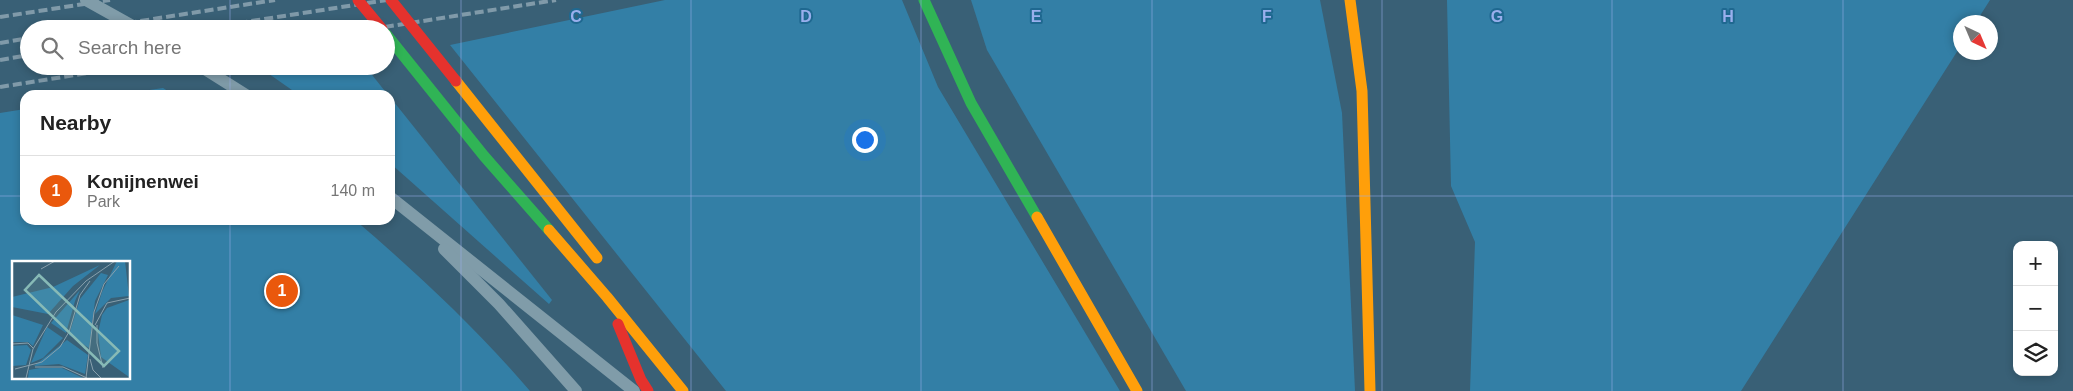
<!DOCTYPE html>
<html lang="en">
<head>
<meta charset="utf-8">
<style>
  :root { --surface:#fff; --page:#f2f2f2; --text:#222; --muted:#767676; --line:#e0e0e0; --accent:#ea580c }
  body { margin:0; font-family:Arial,sans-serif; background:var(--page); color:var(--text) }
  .controls { position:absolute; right:15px; bottom:15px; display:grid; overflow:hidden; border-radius:10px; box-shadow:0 2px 8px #0003 }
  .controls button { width:45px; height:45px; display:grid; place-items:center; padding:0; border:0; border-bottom:1px solid var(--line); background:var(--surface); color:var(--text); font:25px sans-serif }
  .compass { position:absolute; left:1953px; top:15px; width:45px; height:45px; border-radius:50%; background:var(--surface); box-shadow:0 2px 8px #0003; rotate:136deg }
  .you { position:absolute; left:864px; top:139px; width:18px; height:18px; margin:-12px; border:4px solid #fff; border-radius:50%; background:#1a73e8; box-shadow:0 0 0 8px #1a73e833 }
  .badge { display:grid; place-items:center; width:32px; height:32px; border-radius:50%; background:var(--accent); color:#fff; font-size:16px; font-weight:700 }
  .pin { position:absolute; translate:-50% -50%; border:2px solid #fff; box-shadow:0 1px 5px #0006 }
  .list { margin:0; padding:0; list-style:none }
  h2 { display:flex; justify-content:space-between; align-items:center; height:65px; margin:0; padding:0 20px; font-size:21px }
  h2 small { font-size:16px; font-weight:400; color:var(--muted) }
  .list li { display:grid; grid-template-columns:32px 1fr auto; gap:15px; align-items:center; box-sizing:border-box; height:70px; padding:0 20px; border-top:1px solid var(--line) }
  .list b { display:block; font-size:19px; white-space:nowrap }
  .list p { margin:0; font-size:16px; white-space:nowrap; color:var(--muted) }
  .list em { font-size:16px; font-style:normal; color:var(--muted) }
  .icon { flex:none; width:28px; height:28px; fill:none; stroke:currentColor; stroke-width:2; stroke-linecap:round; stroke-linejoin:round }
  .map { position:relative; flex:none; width:2073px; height:391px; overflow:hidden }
  .search { position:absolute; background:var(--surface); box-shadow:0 2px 8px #0003; left:20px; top:20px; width:375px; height:55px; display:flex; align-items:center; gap:12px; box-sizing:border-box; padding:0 18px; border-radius:28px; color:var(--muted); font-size:19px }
  .panel { position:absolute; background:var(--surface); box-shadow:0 2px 8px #0003; left:20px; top:90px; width:375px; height:135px; border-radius:15px }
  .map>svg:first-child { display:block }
  .green { fill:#337fa6; fill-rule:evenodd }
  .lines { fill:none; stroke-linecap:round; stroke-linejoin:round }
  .lane { stroke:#809ca9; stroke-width:12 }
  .fast { stroke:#30b455; stroke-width:11 }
  .slow { stroke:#ff9f0a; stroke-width:11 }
  .jam { stroke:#e5322d; stroke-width:11 }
  .rail { stroke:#809aa9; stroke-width:4; stroke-dasharray:9 4; stroke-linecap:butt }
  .lane-bridge { stroke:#809ca9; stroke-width:12 }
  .jam-bridge { stroke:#e5322d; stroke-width:11 }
  .grid { fill:none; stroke:#99afed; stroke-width:1; stroke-opacity:0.55 }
  .inset-road { fill:none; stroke:#88a0ad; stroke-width:1 }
  .view { fill:#87bab6; fill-opacity:0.15; stroke:#87bab6; stroke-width:2.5 }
  .inset-edge { fill:none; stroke:#fff; stroke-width:2.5 }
  .grid-label { font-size:16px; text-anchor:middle; font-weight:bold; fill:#99afed; stroke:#1f6890; stroke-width:4; stroke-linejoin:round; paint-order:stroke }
</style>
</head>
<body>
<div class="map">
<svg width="2073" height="391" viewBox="0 0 2073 391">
  <rect width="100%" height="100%" fill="#396076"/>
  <g class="green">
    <polygon points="665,0 902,0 938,87 1120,391 726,391 450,45"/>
    <polygon points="971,0 1320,0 1342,113 1355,391 1186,391 987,50"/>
    <polygon points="1447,0 1990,0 1976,22 1960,22 1960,47 1741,391 1470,391 1475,242 1451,186"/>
    <polygon points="280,66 365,66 388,95 299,95 262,69"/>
    <polygon points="163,88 174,95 116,95"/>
    <polygon points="390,97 552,300 549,304 390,163"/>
    <path d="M25,109v111h330c62,53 122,109 175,171h-530v-278zM14,262h115v115h-115z"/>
  </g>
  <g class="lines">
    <g class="lane">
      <polyline points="200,66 246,95"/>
      <polyline points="390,197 634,391"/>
      <polyline points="444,249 499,304 576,391"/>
    </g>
    <g class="fast">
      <polyline points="924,0 971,103 1037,217"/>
      <polyline points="386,34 484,156 549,230"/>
    </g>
    <g class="slow">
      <polyline points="1350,0 1362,91 1370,391"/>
      <polyline points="456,81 597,258"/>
      <polyline points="1037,217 1137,391"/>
      <polyline points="549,230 607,297 683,391"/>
    </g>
    <polyline class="jam" points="618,324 641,380 648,391"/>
    <g class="rail">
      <polyline points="0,17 110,0"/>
      <polyline points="89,29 275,0"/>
      <polyline points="200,29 387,0"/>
      <polyline points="372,29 556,0"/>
      <polyline points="0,43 29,38"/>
      <polyline points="0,60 29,55"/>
      <polyline points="0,87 132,66"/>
    </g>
    <polyline class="lane-bridge" points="86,0 138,29"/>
    <g class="jam-bridge">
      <polyline points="358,0 382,29"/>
      <polyline points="391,0 456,81"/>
    </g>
  </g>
  <path class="grid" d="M230,0v29M461,0v391M691,0v391M921,0v391M1152,0v391M1382,0v391M1612,0v391M1843,0v391M230,66v29M0,196h25M390,196h1683M230,220v171"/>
  <g transform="translate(12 261)">
    <rect width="118" height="118" fill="#396076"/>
    <path d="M105,0h8l4,35 -18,2 -16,16 7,-22zM88,4l-27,21 -25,28 -36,-7v-10l41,-10zM89,12l7,2 -13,26 -6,47 -20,-13 11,-36zM68,29l-5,11 -9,32 -15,-10zM117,39v77l-28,-20 -3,-24 4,-18 5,-7zM0,54l31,10 -10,21 -5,-4h-16zM35,66l16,11 -20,20 -12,5zM55,79l21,15 -3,19 -26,-10 -25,2zM15,84l4,5 -5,15 -14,1v-20zM28,107h22l21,10h-55l1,-8z" fill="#337fa6"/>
    <path class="inset-road" d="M29,8l14,-8M83,64l12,-22 23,-5M85,82v-18M85,82l6,25M0,83l16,-1 5,5M78,98l3,11 8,8M23,106h28l24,11M3,108l27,-7 18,-15 9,-15 11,-37 10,-14M14,117l7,-29 23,-37 30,-31 29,-20M74,117l8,-66 10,-28 15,-18"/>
    <path class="view" d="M27,14l80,76 -15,15 -79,-76z"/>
    <rect width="118" height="118" class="inset-edge"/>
  </g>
  <g class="grid-label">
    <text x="576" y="22">C</text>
    <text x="806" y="22">D</text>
    <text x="1036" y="22">E</text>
    <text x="1267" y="22">F</text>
    <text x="1497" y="22">G</text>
    <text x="1728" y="22">H</text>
  </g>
</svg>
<div class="controls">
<button>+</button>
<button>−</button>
<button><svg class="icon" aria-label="layers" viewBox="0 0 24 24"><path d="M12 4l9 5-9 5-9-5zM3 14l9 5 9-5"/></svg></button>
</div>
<svg class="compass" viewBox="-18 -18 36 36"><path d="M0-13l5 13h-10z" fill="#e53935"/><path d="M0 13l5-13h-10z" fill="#767676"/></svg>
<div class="you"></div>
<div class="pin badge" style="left:282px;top:291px">1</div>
<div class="search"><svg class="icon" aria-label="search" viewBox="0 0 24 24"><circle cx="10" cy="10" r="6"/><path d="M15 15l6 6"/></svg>Search here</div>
<section class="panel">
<h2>Nearby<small></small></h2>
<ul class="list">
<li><span class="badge">1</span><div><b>Konijnenwei</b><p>Park</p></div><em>140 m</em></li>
</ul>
</section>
</div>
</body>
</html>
